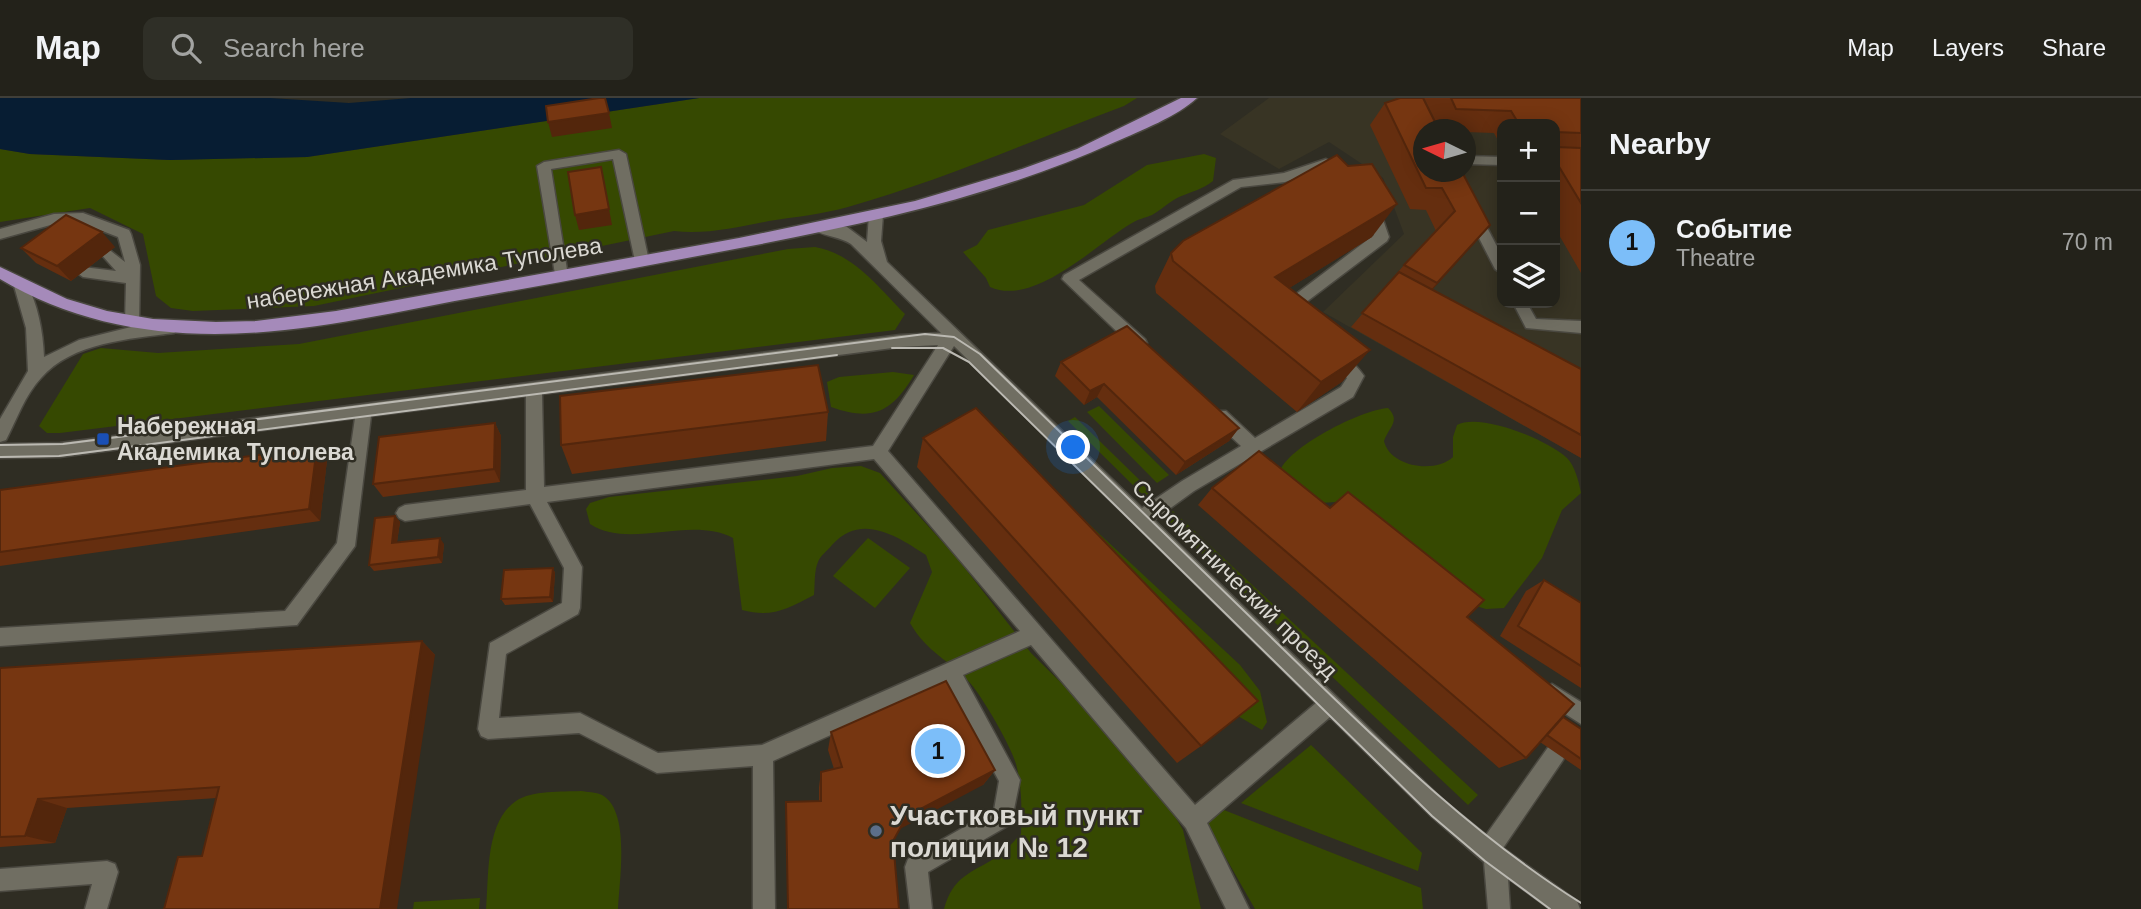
<!DOCTYPE html>
<html lang="en">
<head>
<meta charset="utf-8">
<style>
  :root { --surface:#23221a; --page:#2f2f27; --text:#f1f3f6; --muted:#a3a4a2; --line:#403f39; --accent:#7cbef9 }
  body { margin:0; font-family:Helvetica,sans-serif; background:var(--page); color:var(--text) }
  .controls { position:absolute; right:21px; top:21px; display:grid; overflow:hidden; border-radius:14px; box-shadow:0 4px 18px #0003 }
  .controls button { width:63px; height:63px; display:grid; place-items:center; padding:0; border:0; border-bottom:2px solid var(--line); background:var(--surface); color:var(--text); font:35px sans-serif }
  .compass { position:absolute; left:1413px; top:21px; width:63px; height:63px; border-radius:50%; background:var(--surface); box-shadow:0 4px 18px #0003; rotate:275deg }
  .you { position:absolute; left:1074px; top:350px; width:24px; height:24px; margin:-18px; border:5px solid #fff; border-radius:50%; background:#1a73e8; box-shadow:0 0 0 10px #1a73e833 }
  .badge { display:grid; place-items:center; width:46px; height:46px; border-radius:50%; background:var(--accent); color:#111; font-size:23px; font-weight:700 }
  .pin { position:absolute; translate:-50% -50%; border:4px solid #fff; box-shadow:0 2px 7px #0006 }
  .list { margin:0; padding:0; list-style:none }
  h2 { display:flex; justify-content:space-between; align-items:center; height:91px; margin:0; padding:0 28px; font-size:30px }
  h2 small { font-size:23px; font-weight:400; color:var(--muted) }
  .list li { display:grid; grid-template-columns:46px 1fr auto; gap:21px; align-items:center; box-sizing:border-box; height:105px; padding:0 28px; border-top:2px solid var(--line) }
  .list b { display:block; font-size:26px; white-space:nowrap }
  .list p { margin:0; font-size:23px; white-space:nowrap; color:var(--muted) }
  .list em { font-size:23px; font-style:normal; color:var(--muted) }
  .icon { flex:none; width:38px; height:38px; fill:none; stroke:currentColor; stroke-width:2; stroke-linecap:round; stroke-linejoin:round }
  .map { position:relative; flex:none; width:1581px; height:811px; overflow:hidden }
  header { display:flex; align-items:center; gap:42px; box-sizing:border-box; height:98px; padding:0 35px; background:var(--surface); border-bottom:2px solid var(--line) }
  header strong { font-size:33px }
  nav { display:flex; gap:38px; margin-inline-start:auto; font-size:24px }
  .search { width:490px; height:63px; background:var(--page); display:flex; align-items:center; gap:18px; box-sizing:border-box; padding:0 24px; border-radius:14px; color:var(--muted); font-size:26px }
  main { display:flex }
  aside { flex:1; background:var(--surface) }
  .map>svg:first-child { display:block }
  .built { fill:#383424; fill-rule:evenodd }
  .green { fill:#364901 }
  .water { fill:#071d33 }
  .lines { fill:none; stroke-linecap:round; stroke-linejoin:round }
  .minor-casing { stroke:#4a4840; stroke-width:3 }
  .major-casing { stroke:#4a4840; stroke-width:3 }
  .minor { fill:#706e62; fill-rule:evenodd }
  .major { fill:#a58aba; fill-rule:evenodd }
  .tram { stroke:#bbb9b2; stroke-width:2 }
  .wall { fill:#652e0f }
  .shaded-wall { fill:#53260c }
  .building { fill:#763611; stroke:#53260c; stroke-width:2 }
  .transit-dot { fill:#1a4fb4; stroke:#2f2d23; stroke-width:2.5 }
  .service-dot { fill:#5c6f8a; stroke:#2f2d23; stroke-width:2.5 }
  .labels { text-anchor:middle; stroke-width:5; stroke-linejoin:round; paint-order:stroke }
  .street-label { font-size:23px; fill:#dbd9d3; stroke:#2f2d23 }
  .poi-label { font-size:23px; font-weight:bold; fill:#dbd9d3; stroke:#2f2d23; text-anchor:start }
  .near-poi-label { font-size:28px; font-weight:bold; fill:#dbd9d3; stroke:#2f2d23; text-anchor:start }
</style>
</head>
<body>
<header>
<strong>Map</strong>
<div class="search"><svg class="icon" aria-label="search" viewBox="0 0 24 24"><circle cx="10" cy="10" r="6"/><path d="M15 15l6 6"/></svg>Search here</div>
<nav><a>Map</a><a>Layers</a><a>Share</a></nav>
</header>
<main>
<div class="map">
<svg width="1581" height="811" viewBox="0 0 1581 811">
  <rect width="100%" height="100%" fill="#2f2d23"/>
  <path class="built" d="M1269,0h312v360l-258,-146 81,-78 -21,-56 -54,-36 -50,27 -59,-35zM1502,26h53v179h-53zM1423,32h42v42h-42z"/>
  <g class="green">
    <path d="M699,0h438l-13,8c-91,34 -181,74 -276,101 -25,7 -53,10 -79,14 -30,6 -64,14 -95,10l-360,75 -121,5 -22,-3 -15,-12 -13,-62 -53,-26 -90,14v-73l30,5 140,6 137,-3z"/>
    <path d="M1204,56l12,4 -3,23c-10,8 -22,11 -34,16 -10,5 -18,13 -27,18 -7,3 -14,4 -20,8 -36,21 -97,84 -142,64l-4,-9 -23,-26 14,-7 11,-15 96,-25 63,-40z"/>
    <path d="M815,149c39,7 63,40 90,67l-10,16 -835,103h-13l-8,-7 44,-72 18,-6 57,5 141,-9 489,-95z"/>
    <path d="M893,274l21,3c-22,37 -41,47 -83,32l-4,-25 12,-5z"/>
    <polygon points="1099,308 1169,377 1157,385 1087,314"/>
    <path d="M1388,310c13,13 1,19 -4,33 6,26 51,33 69,16v-20l4,-12c23,-13 91,15 110,33 8,8 12,24 14,35l-19,17 -20,48 -38,50 -18,1 -20,-6 -121,-97 -9,-4 -16,1 -41,-30c8,-26 82,-63 109,-65z"/>
    <polygon points="1075,319 1155,397 1148,402 1068,323"/>
    <polygon points="983,320 1003,336 1030,369 1077,415 1240,567 1260,593 1267,624 1262,632 1231,614"/>
    <path d="M861,368l19,7 77,85 74,95 115,114 37,63 18,79h-257c9,-33 27,-36 53,-52 9,-6 17,-16 24,-23 1,-23 1,-48 -5,-70 -5,-18 -33,-66 -45,-80 -21,-24 -44,-31 -61,-61l22,-51 -6,-17c-29,-19 -65,-43 -94,-10 -4,5 -12,11 -14,17 -4,9 -3,23 -4,33 -27,14 -42,23 -72,15l-9,-72c-43,-23 -103,12 -143,-14l-4,-15 4,-6 19,-6 188,-21 35,-8z"/>
    <polygon points="1173,413 1478,697 1468,707 1164,420"/>
    <polygon points="868,440 910,470 875,510 833,478"/>
    <polygon points="1311,647 1422,755 1418,773 1241,705"/>
    <path d="M581,693c6,1 15,1 21,4 29,16 17,86 16,114h-132c3,-33 -1,-87 30,-108 16,-11 46,-9 65,-10z"/>
    <polygon points="1224,712 1421,790 1423,811 1255,811 1206,725"/>
    <polygon points="480,800 479,811 413,811 414,804"/>
  </g>
  <polygon class="water" points="0,0 270,0 349,5 411,0 699,0 307,59 170,62 30,56 0,51"/>
  <g class="lines">
    <g class="minor-casing">
      <g id="minor">
        <polygon points="619,52 626,56 649,163 642,168 635,163 613,61 551,71 568,178 566,182 556,182 537,68 544,64"/>
        <polygon points="1465,58 1502,59 1502,67 1465,66"/>
        <polygon points="1326,61 1345,72 1345,78 1335,78 1324,70 1285,84 1241,89 1079,182 1145,241 1147,245 1145,249 1133,249 1062,181 1064,177 1233,82 1284,75"/>
        <polygon points="1445,74 1458,74 1502,158 1502,176 1495,171"/>
        <polygon points="1372,105 1379,110 1389,139 1387,143 1289,217 1279,217 1276,213 1279,209 1374,137 1365,110"/>
        <path d="M876,112l7,5 -2,26 6,21 255,246 40,-27 59,-35 -27,-25 -2,-5 2,-5h12l29,27 86,-51 6,-9 -22,-20 2,-4c13,-4 30,11 37,22l-11,21 -159,94 -40,29 290,281 42,34 63,-89 7,-3 7,3 3,7 -3,7 -60,88 74,53 3,8h-30l-42,-31 2,31h-22l-4,-47 -54,-47 -100,-98 -123,106 42,86h-23l-40,-81 -155,-183 -68,30 57,105 -9,44 -83,48 4,37h-22l-5,-42 3,-8 86,-49 5,-29 -53,-98 -173,78 2,148h-22v-143l-96,7 -78,-40 -91,6 -7,-3 -3,-7 12,-86 72,-40 2,-35 -34,-64 -125,17 -6,-3 -3,-5 3,-5 6,-3 121,-15v-94l-155,20 -16,130 -58,79 -297,21v-18l285,-17 52,-68 18,-125 -295,39 -60,1v-14l60,-1 840,-108 41,-2 -90,-89c-12,-8 -31,-8 -39,-16l7,-5 28,4 20,15 2,-27zM938,247l-65,101 -329,41 -2,-93 358,-47zM954,248l362,357 -121,102 -307,-354zM874,361l146,172 -258,114 -104,8 -78,-40 -81,5 7,-64 72,-40 2,-6 2,-41 -35,-65z"/>
        <path d="M83,115l46,17 2,4 9,31 -1,61 35,-5 8,6 -8,6c-44,6 -102,9 -133,45 -16,17 -24,41 -35,62l-6,2v-23l28,-48 -2,-43 -12,-42 2,-4h10c12,23 17,49 18,75l35,-17 52,-13 -6,-5 1,-39 -43,-6 -7,-5 7,-5 33,4 -16,-18 7,-5 18,14 -7,-25 -36,-14 -28,1 -54,15v-10l54,-15z"/>
        <polygon points="1513,205 1527,205 1536,221 1581,223 1581,235 1526,230"/>
        <polygon points="1552,586 1581,604 1581,626 1545,603 1542,596 1545,589"/>
        <polygon points="107,763 115,766 118,774 107,811 85,811 92,786 0,793 0,771"/>
      </g>
    </g>
    <g class="major-casing">
      <path id="major" d="M1181,0h16c-19,18 -57,33 -82,44 -114,52 -236,79 -359,103 -86,16 -171,33 -257,48 -94,16 -189,41 -284,41 -76,0 -150,-16 -215,-55v-12l67,32 40,12 46,8 63,3 40,-1 80,-10 403,-73 176,-37 107,-32 55,-20z"/>
    </g>
    <use href="#minor" class="minor"/>
    <use href="#major" class="major"/>
    <g class="tram">
      <polyline points="892,250 943,250 969,264 1432,718 1485,763 1550,811"/>
      <path d="M0,347l63,-1 862,-110 29,3 26,17c100,97 200,194 300,292 95,92 188,186 301,257"/>
      <polyline points="0,359 59,358 837,257"/>
    </g>
  </g>
  <g class="wall">
    <polygon points="1424,0 1581,0 1581,175 1555,130 1555,26 1502,26 1502,50 1494,35 1466,34 1466,32 1440,32"/>
    <polygon points="1385,5 1490,127 1432,192 1581,271 1581,360 1351,229 1404,167 1436,133 1426,112 1410,111 1370,27"/>
    <polygon points="1372,139 1289,190 1343,283 1297,314 1156,195 1155,188 1171,155"/>
    <polygon points="115,149 71,183 36,165 21,150"/>
    <polygon points="1061,264 1239,330 1229,343 1176,377 1097,299 1084,307 1055,278"/>
    <polygon points="828,314 826,343 572,376 561,347"/>
    <polygon points="495,325 501,338 500,384 383,399 373,386"/>
    <polygon points="923,340 1201,648 1177,665 917,369"/>
    <polygon points="327,362 320,423 0,468 0,392"/>
    <polygon points="1212,390 1330,410 1467,519 1563,619 1581,631 1581,672 1540,644 1526,660 1499,670 1198,407"/>
    <polygon points="395,418 400,424 397,444 444,446 442,465 374,473 369,467"/>
    <polygon points="553,470 555,475 553,504 505,507 501,501"/>
    <polygon points="1544,482 1581,505 1581,590 1500,538 1526,493"/>
    <polygon points="422,543 435,557 202,758 217,700 67,710 55,745 0,749 0,570"/>
    <polygon points="831,634 995,672 983,687 819,703 819,689 821,674 834,671 828,652"/>
  </g>
  <g class="shaded-wall">
    <polygon points="609,15 612,30 552,39 548,24"/>
    <polygon points="601,69 612,127 579,132 575,117"/>
    <polygon points="1397,106 1372,139 1254,212 1275,179"/>
    <polygon points="1490,127 1472,148 1419,206 1437,185"/>
    <polygon points="102,134 115,149 71,183 57,168"/>
    <polygon points="1370,252 1343,283 1297,314 1321,284"/>
    <polygon points="1104,286 1097,299 1084,307 1090,293"/>
    <polygon points="495,325 501,338 500,384 494,371"/>
    <polygon points="1239,330 1229,343 1176,377 1185,364"/>
    <polygon points="317,349 327,362 320,423 309,411"/>
    <polygon points="395,418 400,424 396,451 392,445"/>
    <polygon points="440,440 444,446 442,465 438,459"/>
    <polygon points="553,470 555,475 553,504 550,499"/>
    <polygon points="422,543 435,557 397,811 380,811"/>
    <polygon points="995,672 983,687 900,731 907,718"/>
    <polygon points="38,701 67,710 55,745 25,738"/>
  </g>
  <g class="building">
    <polygon points="599,0 605,0 609,15 548,24 546,8"/>
    <polygon points="1400,0 1423,0 1439,32 1424,32 1424,74 1462,74 1490,127 1437,185 1404,167 1455,113 1442,90 1426,90 1385,5"/>
    <polygon points="1451,0 1581,0 1581,35 1555,34 1555,26 1519,26 1511,13 1456,11"/>
    <polygon points="1555,49 1581,50 1581,105 1555,62"/>
    <polygon points="1337,57 1348,68 1372,66 1397,106 1275,179 1370,252 1321,284 1173,163 1171,155 1183,143"/>
    <polygon points="601,69 609,111 575,117 568,74"/>
    <polygon points="66,117 102,134 57,168 21,150"/>
    <polygon points="1399,174 1581,271 1581,337 1362,215"/>
    <polygon points="1127,228 1239,330 1185,364 1104,286 1090,293 1061,264"/>
    <polygon points="818,267 828,314 561,347 560,298"/>
    <polygon points="976,310 1258,603 1201,648 923,340"/>
    <polygon points="495,325 494,371 373,386 379,339"/>
    <polygon points="317,349 309,411 0,454 0,392"/>
    <polygon points="1259,353 1330,410 1348,394 1484,502 1467,519 1574,606 1526,660 1212,390"/>
    <polygon points="395,418 392,445 440,440 438,459 369,467 375,420"/>
    <polygon points="553,470 550,499 501,501 504,472"/>
    <polygon points="1544,482 1581,505 1581,568 1518,528"/>
    <polygon points="422,543 380,811 164,811 178,759 202,758 219,689 38,701 25,738 0,739 0,570"/>
    <polygon points="946,583 995,672 907,718 893,743 899,811 788,811 786,704 821,703 821,674 842,669 831,634"/>
    <polygon points="1563,619 1581,631 1581,661 1547,637"/>
  </g>
  <rect class="transit-dot" x="96" y="334" width="14" height="14" rx="3.5"/>
  <circle class="service-dot" cx="876" cy="733" r="7"/>
  <g class="labels">
    <g class="street-label">
      <text transform="translate(424 175) rotate(-9)" y="8">набережная Академика Туполева</text>
      <text transform="translate(1235 481) rotate(44)" y="8">Сыромятнический проезд</text>
    </g>
    <g class="poi-label">
      <text x="117" y="336">Набережная<tspan x="117" dy="26">Академика Туполева</tspan></text>
    </g>
    <g class="near-poi-label">
      <text x="890" y="727">Участковый пункт<tspan x="890" dy="32">полиции № 12</tspan></text>
    </g>
  </g>
</svg>
<div class="controls">
<button>+</button>
<button>−</button>
<button><svg class="icon" aria-label="layers" viewBox="0 0 24 24"><path d="M12 4l9 5-9 5-9-5zM3 14l9 5 9-5"/></svg></button>
</div>
<svg class="compass" viewBox="-18 -18 36 36"><path d="M0-13l5 13h-10z" fill="#e53935"/><path d="M0 13l5-13h-10z" fill="#a3a4a2"/></svg>
<div class="you"></div>
<div class="pin badge" style="left:938px;top:653px">1</div>
</div>
<aside>
<h2>Nearby<small></small></h2>
<ul class="list">
<li><span class="badge">1</span><div><b>Событие</b><p>Theatre</p></div><em>70 m</em></li>
</ul>
</aside>
</main>
</body>
</html>
